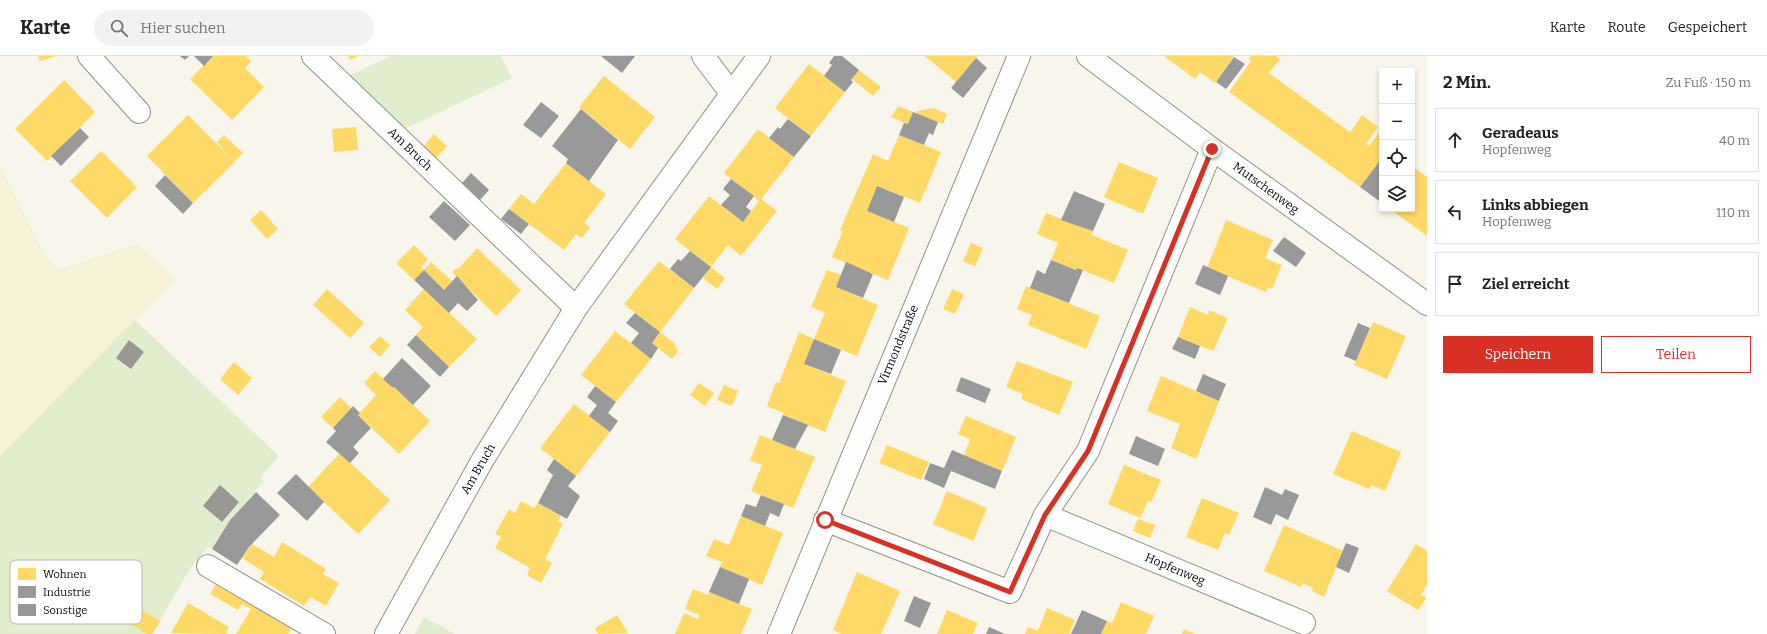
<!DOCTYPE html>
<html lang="de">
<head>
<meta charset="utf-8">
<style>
  :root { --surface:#fff; --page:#f2f2f2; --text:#222; --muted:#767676; --line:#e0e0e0; --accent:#d93025 }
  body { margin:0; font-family:Bitter,serif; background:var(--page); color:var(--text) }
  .controls { position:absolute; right:12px; top:12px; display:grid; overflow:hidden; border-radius:0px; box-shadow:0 2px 6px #0003 }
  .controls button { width:36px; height:36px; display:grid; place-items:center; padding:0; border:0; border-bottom:1px solid var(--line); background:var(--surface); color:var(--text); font:20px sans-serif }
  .stop { position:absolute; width:12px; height:12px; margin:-9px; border:3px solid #d93025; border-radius:50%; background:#fff }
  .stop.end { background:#d93025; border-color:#fff; box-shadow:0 1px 4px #0008 }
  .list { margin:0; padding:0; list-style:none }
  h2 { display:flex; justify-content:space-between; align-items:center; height:52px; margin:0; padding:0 16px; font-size:17px }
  h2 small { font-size:13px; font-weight:400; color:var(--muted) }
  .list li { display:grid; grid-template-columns:26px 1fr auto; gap:12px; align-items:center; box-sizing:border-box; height:64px; margin:0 8px 8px; padding:0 8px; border:1px solid var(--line); border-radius:0px }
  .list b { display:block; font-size:15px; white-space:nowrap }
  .list p { margin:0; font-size:13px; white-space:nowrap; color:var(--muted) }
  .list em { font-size:13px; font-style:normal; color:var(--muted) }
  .actions { display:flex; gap:8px; padding:12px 16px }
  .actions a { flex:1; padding:9px 0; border:1px solid var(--accent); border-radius:0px; text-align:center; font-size:14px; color:var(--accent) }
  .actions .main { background:var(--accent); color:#fff }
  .icon { flex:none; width:22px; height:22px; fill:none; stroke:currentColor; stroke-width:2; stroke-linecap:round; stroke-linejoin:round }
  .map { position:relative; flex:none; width:1427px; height:578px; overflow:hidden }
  header { display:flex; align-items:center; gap:24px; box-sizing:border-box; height:56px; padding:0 20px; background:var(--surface); border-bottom:1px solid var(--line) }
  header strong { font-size:19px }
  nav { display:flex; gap:22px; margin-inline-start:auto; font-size:14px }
  .search { width:280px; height:36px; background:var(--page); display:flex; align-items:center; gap:10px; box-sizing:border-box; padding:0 14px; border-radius:22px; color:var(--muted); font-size:15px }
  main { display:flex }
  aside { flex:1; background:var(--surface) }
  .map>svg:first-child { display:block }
  .farmland { fill:#f5f2d8 }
  .green { fill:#e1edcd }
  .homes { fill:#ffd966 }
  .industry { fill:#999 }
  .building { fill:#9a9893 }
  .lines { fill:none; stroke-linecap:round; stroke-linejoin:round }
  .minor-casing { stroke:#91908b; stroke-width:24 }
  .minor { stroke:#fefefc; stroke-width:22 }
  .route { stroke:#d93025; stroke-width:5 }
  .labels { text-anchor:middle; stroke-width:4; stroke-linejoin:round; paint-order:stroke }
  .street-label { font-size:12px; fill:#090909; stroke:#fff }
  .key { fill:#fff; stroke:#b5b5b5; stroke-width:1 }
  .key-label { font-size:11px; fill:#090909 }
</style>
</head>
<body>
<header>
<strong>Karte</strong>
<div class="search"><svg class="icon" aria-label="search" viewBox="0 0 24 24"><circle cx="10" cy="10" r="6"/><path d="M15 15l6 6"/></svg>Hier suchen</div>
<nav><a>Karte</a><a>Route</a><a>Gespeichert</a></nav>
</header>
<main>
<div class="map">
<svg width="1427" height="578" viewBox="0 0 1427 578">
  <rect width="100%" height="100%" fill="#f8f6ec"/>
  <polygon class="farmland" points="0,109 45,199 59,213 137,187 176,224 0,400"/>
  <g class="green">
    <polygon points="391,0 501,0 512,22 402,74 346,21"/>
    <polygon points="135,264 279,400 260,422 264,425 229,465 212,493 208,491 191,511 152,578 0,578 0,400"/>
    <polygon points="424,561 455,578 415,578"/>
  </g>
  <g class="homes">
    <polygon points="38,0 57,0 40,5"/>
    <polygon points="213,0 246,0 251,5 245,12 264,31 232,64 190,23"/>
    <polygon points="348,0 359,0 350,4"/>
    <polygon points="925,0 978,0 956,26"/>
    <polygon points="1164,0 1234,0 1215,27 1200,16 1195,23"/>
    <polygon points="1251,0 1276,0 1280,3 1269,17 1350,76 1362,59 1378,71 1366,88 1369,90 1382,72 1382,102 1360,131 1229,36 1251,5 1249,3"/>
    <polygon points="809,8 845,36 811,80 775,52"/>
    <polygon points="859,14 881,31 873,40 852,23"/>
    <polygon points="604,20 655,61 630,93 579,51"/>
    <polygon points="64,24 95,56 47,105 15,73"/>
    <polygon points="898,50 913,56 908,68 891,61"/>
    <polygon points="934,52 947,58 943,68 916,58 917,55"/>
    <polygon points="188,59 226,97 217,86 224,79 243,97 235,105 228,98 235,106 193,147 147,100"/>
    <polygon points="356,71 358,94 334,96 332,73"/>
    <polygon points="758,73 794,101 761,143 777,155 741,200 728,189 711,211 675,183 709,140 743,166 759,145 724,117"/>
    <polygon points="434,78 447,90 435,103 423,91"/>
    <polygon points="899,79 941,96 920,147 877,130 867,155 909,172 888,224 832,201 843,175 840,174 873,98 888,105"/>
    <polygon points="101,95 137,131 107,162 70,125"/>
    <polygon points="1119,106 1158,122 1143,158 1104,141"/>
    <polygon points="566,107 606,138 584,167 590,171 582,182 576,178 564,194 509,153 521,138 534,148"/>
    <polygon points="1415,112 1427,121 1427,180 1390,153 1412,153 1412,116"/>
    <polygon points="261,154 278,173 267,183 250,164"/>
    <polygon points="1046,157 1093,175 1092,179 1128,194 1114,227 1077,212 1076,214 1051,204 1058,187 1037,178"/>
    <polygon points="1226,164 1273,184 1265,202 1282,209 1272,233 1268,231 1266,236 1207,212"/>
    <polygon points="971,187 983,192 975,210 963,205"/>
    <polygon points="414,189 428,203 421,211 424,214 414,224 396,207"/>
    <polygon points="477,192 521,234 496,260 452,216 456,212 458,213"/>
    <polygon points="659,205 694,232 660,276 624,248"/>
    <polygon points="431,206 452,225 444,234 424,214"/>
    <polygon points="711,211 725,222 717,233 703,222"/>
    <polygon points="827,214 841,219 836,231 878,249 857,300 814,283 825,257 811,251"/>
    <polygon points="1026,230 1100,260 1086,293 1028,269 1032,259 1017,253"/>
    <polygon points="327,233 364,267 350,282 313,249"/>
    <polygon points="424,233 477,283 449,311 416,279 423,271 405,254"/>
    <polygon points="952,233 964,238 955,258 943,253"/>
    <polygon points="1190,251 1208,259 1209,254 1228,262 1213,295 1178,281"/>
    <polygon points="1373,266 1406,280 1387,323 1354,309"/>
    <polygon points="615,275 651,303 616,346 581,319"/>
    <polygon points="660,276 674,287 678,295 672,303 652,287"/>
    <polygon points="799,276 814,283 804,308 846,325 825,376 783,359 784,357 767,350 776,326 779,327"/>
    <polygon points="380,280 390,289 380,301 369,291"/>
    <polygon points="1017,305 1073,326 1059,359 1021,343 1023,338 1006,331"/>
    <polygon points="234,306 252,322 238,339 220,323"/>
    <polygon points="375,315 393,332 394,331 430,365 399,398 358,359 376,339 364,327"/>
    <polygon points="1161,320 1219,345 1196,403 1171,392 1180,368 1147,355"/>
    <polygon points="699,327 714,337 705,350 690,339"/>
    <polygon points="724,329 738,335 732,350 717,344"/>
    <polygon points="340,341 351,352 333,372 321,361"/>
    <polygon points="574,348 610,376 576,420 540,392"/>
    <polygon points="966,360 1016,381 1002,415 964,399 970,383 958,378"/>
    <polygon points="1352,375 1401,396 1385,435 1371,429 1369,433 1333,418"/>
    <polygon points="760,379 815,401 793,452 751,435 762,409 750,404"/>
    <polygon points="887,389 929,406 921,424 879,407"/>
    <polygon points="340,397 390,444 358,478 308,431"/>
    <polygon points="1124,409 1161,424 1151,446 1148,445 1140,462 1108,448"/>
    <polygon points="947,435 987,452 973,485 933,468"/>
    <polygon points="1202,442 1239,457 1229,479 1225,477 1218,494 1186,481"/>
    <polygon points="521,445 534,452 538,447 561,460 558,465 563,468 545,503 552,507 541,527 527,519 530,512 495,492 501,481 495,478 509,453 515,457"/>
    <polygon points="741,460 783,477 762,529 720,511 722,506 706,500 714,483 729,489"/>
    <polygon points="1138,463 1155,469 1150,482 1133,475"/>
    <polygon points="1284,469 1343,495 1324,541 1312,535 1313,532 1303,527 1301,531 1264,515"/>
    <polygon points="282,486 326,513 323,518 339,527 326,550 310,541 304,550 260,523 264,516 242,502 252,488 274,501"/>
    <polygon points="1416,488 1427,495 1427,529 1421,539 1426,542 1418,554 1387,535"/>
    <polygon points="857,516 900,535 881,578 842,578 833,574"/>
    <polygon points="217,526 293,569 288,578 236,578 251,553 242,548 238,554 210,538"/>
    <polygon points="693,533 708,539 709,536 752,553 741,578 675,578 684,557 698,563 699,559 685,553"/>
    <polygon points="1121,546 1154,560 1146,578 1101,578 1107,565 1112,567"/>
    <polygon points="188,547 229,571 226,577 228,578 171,577"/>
    <polygon points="138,552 160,565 152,578 147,578 129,567"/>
    <polygon points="1047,552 1075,564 1069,578 1025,578 1028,571 1038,575"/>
    <polygon points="947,554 978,567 973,578 937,578"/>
    <polygon points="617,559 628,577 598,578 595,572"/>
    <polygon points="1184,573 1195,578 1182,578"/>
  </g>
  <g class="industry">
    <polygon points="180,0 189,0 185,4"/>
    <polygon points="194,0 213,0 204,10"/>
    <polygon points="601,0 635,0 622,17"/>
    <polygon points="834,0 842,0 859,14 851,24 853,26 845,36 824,20 832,9 829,7"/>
    <polygon points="1234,1 1245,8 1226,33 1216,26"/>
    <polygon points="976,2 987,12 963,42 951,32"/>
    <polygon points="541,46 559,60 541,82 523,69"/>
    <polygon points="581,53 618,84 589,125 566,107 568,103 552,90"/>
    <polygon points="913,56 938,66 933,79 929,77 924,89 899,79 904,67 908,68"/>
    <polygon points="788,63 811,80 794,101 769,82 778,71 780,73"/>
    <polygon points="80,72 89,81 61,110 51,100"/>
    <polygon points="1382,102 1382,147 1360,131"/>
    <polygon points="471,117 489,134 480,144 462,127"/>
    <polygon points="165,119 193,147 183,158 155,130"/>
    <polygon points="731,123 754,140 746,151 751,155 743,166 721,149 730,139 723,133"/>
    <polygon points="877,130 904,141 894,166 867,155"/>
    <polygon points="1074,135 1105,148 1093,175 1061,164"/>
    <polygon points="444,145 470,169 455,185 429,161"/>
    <polygon points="509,153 529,168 521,178 501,163"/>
    <polygon points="1284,181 1306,197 1296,211 1273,195"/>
    <polygon points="690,195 711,211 694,232 670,213 678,203 681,205"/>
    <polygon points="1051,204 1076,214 1077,212 1083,214 1069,247 1030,232 1037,214 1045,218"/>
    <polygon points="846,206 873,218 863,242 836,231"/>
    <polygon points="1203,209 1228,220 1220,239 1195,228"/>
    <polygon points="424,214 444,234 457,220 478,244 467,255 458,247 449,257 414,224"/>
    <polygon points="635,257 660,276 652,287 658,292 651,303 631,287 639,277 626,267"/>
    <polygon points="1358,267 1370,272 1356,305 1344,300"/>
    <polygon points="416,279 449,311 440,321 407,289"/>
    <polygon points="1178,281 1200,290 1195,303 1172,293"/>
    <polygon points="814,283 841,294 831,318 804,308"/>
    <polygon points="402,302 431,330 413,349 394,331 393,332 383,323"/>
    <polygon points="1203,318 1226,328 1219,345 1196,335"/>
    <polygon points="961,321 991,333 985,347 956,335"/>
    <polygon points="595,330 616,346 608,357 618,365 610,376 589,360 597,349 587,341"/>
    <polygon points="353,350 360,357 358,359 371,372 353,391 359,397 350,407 326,386 336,375 333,372"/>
    <polygon points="783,359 808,369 795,393 772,384"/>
    <polygon points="1136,380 1165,393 1158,410 1129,398"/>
    <polygon points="952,394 1002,415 995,433 951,415 944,432 924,423 930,407 944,412"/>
    <polygon points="554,403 576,420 568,430 580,440 567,463 538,447 553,419 547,414"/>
    <polygon points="296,418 324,446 307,465 277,437"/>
    <polygon points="1265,431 1282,439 1285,433 1299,439 1288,464 1276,458 1271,469 1253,461"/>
    <polygon points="256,436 280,459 249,491 237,509 212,493 230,464"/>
    <polygon points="761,439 784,448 779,461 770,457 765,470 741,460 746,448 756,451"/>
    <polygon points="1346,487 1359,492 1349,517 1336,511"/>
    <polygon points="720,511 749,523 739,548 709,536"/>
    <polygon points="914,540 931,547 920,572 904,565"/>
    <polygon points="1082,554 1107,565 1101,578 1071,578"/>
    <polygon points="989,571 1005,578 986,578"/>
  </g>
  <g class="building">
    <polygon points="129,284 144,296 131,313 116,302"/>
    <polygon points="220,429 239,446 222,466 203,450"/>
  </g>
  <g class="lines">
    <g class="minor-casing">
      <g id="minor">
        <polyline points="89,0 139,56"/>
        <polyline points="313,0 576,252"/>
        <polyline points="703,0 731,37"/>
        <polyline points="1088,0 1212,93 1427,248"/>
        <polyline points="1045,459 1304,567"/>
        <polyline points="825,464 1010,536 1045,459 1088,395 1212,93"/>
        <polyline points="208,510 324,578"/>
        <polyline points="386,578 482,405 576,252 759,0"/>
        <polyline points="779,578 1019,0"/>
      </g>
    </g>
    <use href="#minor" class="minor"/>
  </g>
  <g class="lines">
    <polyline class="route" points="825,464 1010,536 1045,459 1088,395 1212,93"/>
  </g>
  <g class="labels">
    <g class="street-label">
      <text transform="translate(410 93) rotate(44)" y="4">Am Bruch</text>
      <text transform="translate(1266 132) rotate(36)" y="4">Mutschenweg</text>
      <text transform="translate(898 289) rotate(-67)" y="4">Virmondstraße</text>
      <text transform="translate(478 413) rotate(-60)" y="4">Am Bruch</text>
      <text transform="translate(1175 513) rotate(23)" y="4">Hopfenweg</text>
    </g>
  </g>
  <rect x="10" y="504" width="132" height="64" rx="6" class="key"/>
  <rect x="18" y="512" width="18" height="12" fill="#ffd966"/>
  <rect x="18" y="530" width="18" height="12" fill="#999"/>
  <rect x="18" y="548" width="18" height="12" fill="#9a9893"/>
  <g class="key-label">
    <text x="43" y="522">Wohnen</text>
    <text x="43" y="540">Industrie</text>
    <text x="43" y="558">Sonstige</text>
  </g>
</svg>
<div class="controls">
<button>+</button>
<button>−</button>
<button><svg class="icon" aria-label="locate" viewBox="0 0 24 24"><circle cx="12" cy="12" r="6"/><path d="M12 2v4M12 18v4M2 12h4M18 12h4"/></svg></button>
<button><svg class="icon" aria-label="layers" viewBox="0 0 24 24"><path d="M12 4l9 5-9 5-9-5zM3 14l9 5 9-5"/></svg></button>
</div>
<div class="stop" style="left:825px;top:464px"></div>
<div class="stop end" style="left:1212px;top:93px"></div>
</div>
<aside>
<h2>2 Min.<small>Zu Fuß · 150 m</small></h2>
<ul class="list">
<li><svg class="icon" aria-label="ahead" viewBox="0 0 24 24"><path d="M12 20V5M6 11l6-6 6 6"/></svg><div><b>Geradeaus</b><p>Hopfenweg</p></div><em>40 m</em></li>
<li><svg class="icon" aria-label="left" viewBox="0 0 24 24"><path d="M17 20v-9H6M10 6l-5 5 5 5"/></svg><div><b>Links abbiegen</b><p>Hopfenweg</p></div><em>110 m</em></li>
<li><svg class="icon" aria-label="arrive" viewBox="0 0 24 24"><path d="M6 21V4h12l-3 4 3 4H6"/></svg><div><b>Ziel erreicht</b></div></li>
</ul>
<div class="actions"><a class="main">Speichern</a><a>Teilen</a></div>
</aside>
</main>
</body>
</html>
